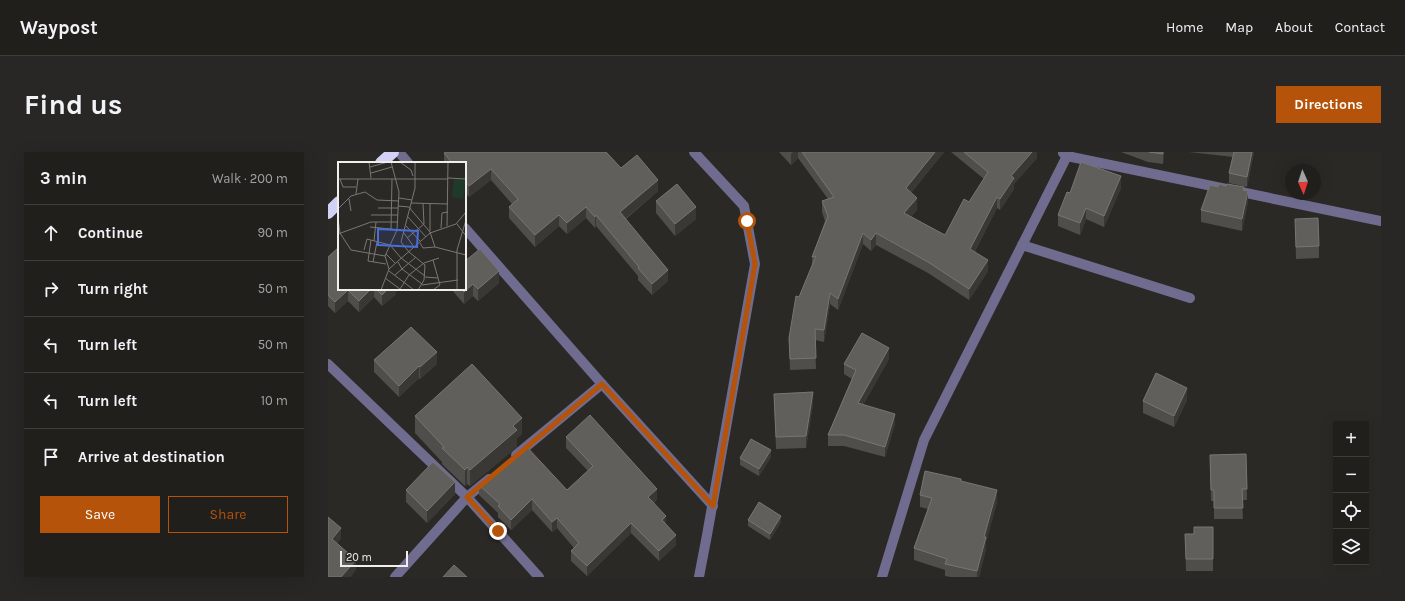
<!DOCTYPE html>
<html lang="en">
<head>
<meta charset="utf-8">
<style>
  :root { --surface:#201f1c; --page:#282725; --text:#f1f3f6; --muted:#a2a2a3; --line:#3d3d3b; --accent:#b45309 }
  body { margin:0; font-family:Karla,sans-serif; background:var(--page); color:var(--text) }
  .controls { position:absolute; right:12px; bottom:12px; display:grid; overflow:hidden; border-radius:0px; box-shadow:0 4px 16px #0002 }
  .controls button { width:36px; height:36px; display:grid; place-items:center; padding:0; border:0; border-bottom:1px solid var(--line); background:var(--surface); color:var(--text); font:20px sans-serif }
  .compass { position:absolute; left:957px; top:12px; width:36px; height:36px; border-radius:50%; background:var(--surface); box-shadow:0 4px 16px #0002; rotate:177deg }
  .scale { position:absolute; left:12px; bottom:10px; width:68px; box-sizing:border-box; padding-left:4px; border:2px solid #f0efec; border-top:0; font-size:11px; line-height:14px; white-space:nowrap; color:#f0efec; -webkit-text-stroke:3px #2a2925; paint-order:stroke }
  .stop { position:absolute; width:12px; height:12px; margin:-9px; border:3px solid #b45309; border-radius:50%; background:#fff }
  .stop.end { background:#b45309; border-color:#fff; box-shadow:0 1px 4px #0008 }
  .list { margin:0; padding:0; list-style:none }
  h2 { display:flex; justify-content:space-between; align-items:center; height:52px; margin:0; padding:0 16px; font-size:17px }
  h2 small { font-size:13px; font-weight:400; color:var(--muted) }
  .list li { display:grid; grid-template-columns:26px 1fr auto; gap:12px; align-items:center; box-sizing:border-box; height:56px; padding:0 16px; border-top:1px solid var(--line) }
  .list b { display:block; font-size:15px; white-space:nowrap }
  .list em { font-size:13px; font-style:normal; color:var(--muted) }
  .actions { display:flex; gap:8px; padding:12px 16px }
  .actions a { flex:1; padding:9px 0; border:1px solid var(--accent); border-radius:0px; text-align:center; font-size:14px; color:var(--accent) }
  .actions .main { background:var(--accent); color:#fff }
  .icon { flex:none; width:22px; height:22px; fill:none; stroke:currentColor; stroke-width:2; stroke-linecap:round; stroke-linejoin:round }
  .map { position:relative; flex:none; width:1053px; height:425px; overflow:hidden; border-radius:0px }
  header { display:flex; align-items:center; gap:24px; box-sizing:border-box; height:56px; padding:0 20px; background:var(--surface); border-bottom:1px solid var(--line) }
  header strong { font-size:19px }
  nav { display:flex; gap:22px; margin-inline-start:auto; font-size:14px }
  .intro { display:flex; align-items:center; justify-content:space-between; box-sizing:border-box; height:96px; padding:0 24px }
  h1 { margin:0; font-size:28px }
  .button { padding:10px 18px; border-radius:0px; background:var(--accent); color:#fff; font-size:14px; font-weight:700 }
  main { display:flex; gap:24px; padding:0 24px }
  aside { flex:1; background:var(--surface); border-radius:0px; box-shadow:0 4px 16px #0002 }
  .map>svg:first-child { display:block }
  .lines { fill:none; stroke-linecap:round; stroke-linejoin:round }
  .minor { stroke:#6f6c90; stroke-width:10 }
  .highway { stroke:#d3d1f5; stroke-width:12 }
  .wall { fill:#4f4e4a }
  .shaded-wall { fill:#393834 }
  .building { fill:#605f5c; stroke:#777672 }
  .route { stroke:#b45309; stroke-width:5 }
  .inset-road { fill:none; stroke:#797875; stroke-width:1 }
  .view { fill:#476edc; fill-opacity:0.15; stroke:#476edc; stroke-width:2 }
  .inset-edge { fill:none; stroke:#f0efec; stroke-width:2 }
</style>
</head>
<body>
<header>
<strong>Waypost</strong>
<nav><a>Home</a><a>Map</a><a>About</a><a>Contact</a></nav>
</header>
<div class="intro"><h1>Find us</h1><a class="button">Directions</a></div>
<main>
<aside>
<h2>3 min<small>Walk · 200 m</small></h2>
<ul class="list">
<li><svg class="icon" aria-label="ahead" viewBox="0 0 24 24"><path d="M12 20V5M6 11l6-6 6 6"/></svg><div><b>Continue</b></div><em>90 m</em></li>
<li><svg class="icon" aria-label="right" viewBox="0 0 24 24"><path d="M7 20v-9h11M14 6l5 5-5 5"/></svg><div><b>Turn right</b></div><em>50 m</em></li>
<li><svg class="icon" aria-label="left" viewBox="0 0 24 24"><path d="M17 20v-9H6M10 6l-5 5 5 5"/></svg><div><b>Turn left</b></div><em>50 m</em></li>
<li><svg class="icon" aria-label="left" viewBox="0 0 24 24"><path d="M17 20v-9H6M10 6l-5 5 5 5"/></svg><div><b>Turn left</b></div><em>10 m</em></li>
<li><svg class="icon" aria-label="arrive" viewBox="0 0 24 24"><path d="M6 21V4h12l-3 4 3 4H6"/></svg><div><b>Arrive at destination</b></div></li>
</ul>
<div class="actions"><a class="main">Save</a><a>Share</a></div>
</aside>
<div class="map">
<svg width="1053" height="425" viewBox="0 0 1053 425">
  <rect width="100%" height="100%" fill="#2a2925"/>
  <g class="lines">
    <g class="minor">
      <polyline points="71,0 80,11"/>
      <polyline points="366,0 416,54 427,112 379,383 371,425"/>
      <polyline points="735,1 739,4 1053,69"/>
      <polyline points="137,76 274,232 385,354"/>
      <polyline points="694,93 862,146"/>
      <polyline points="0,212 139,345 211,425"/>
      <polyline points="188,303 274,232"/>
      <polyline points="67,425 139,345 161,327"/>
      <polyline points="554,425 596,288 741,0"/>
    </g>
    <g class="highway">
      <polyline points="53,11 65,0"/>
      <polyline points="0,61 11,50"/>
    </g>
  </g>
  <g class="wall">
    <polygon points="451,0 616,0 583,41 589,58 583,65 617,83 641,50 656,27 623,0 709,0 709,6 686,32 686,37 672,58 669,56 647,99 660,119 641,148 600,121 548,93 543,99 535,92 510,158 502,152 496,190 487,188 488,217 462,218 461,186 471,145 484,114 484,105 497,69 494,60 494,49 500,47 470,6 463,13"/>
    <polygon points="793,0 836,0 835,12 820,10"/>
    <polygon points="861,0 926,0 919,35 901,31 901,21 905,5"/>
    <polygon points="116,1 293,16 330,39 298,67 340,129 324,143 310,128 310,124 268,74 267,76 258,66 239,82 231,74 207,95 181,66 181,55 184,52 163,28 141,45 137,40 137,11 116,11"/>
    <polygon points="890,35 916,38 920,50 914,79 873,70 873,58"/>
    <polygon points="793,36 776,75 758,67 752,83 730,74 730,63 742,41"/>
    <polygon points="328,49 368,67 347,84 328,61"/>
    <polygon points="967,67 991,94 991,106 968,107"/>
    <polygon points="0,105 11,137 68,137 68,142 54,154 46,145 31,160 20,149 7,161 0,154"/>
    <polygon points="137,109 171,131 150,149 145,144 136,152 123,137 137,137"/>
    <polygon points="561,207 535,253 567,272 557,305 516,294 500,294 500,283 524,227 516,222 516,212"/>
    <polygon points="46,208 109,212 92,227 91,226 71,245 46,220"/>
    <polygon points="446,242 485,252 478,296 448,297"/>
    <polygon points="859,248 846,275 815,261 815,249"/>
    <polygon points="87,264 194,282 189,286 189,295 142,334 139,332 137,334 114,312 114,310 87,281"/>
    <polygon points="238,285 329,347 326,351 338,373 348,393 331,409 303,381 259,424 243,409 243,399 246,396 229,376 224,380 204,358 183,378 170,365 170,361 151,343 151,333 239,338 260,319 238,296"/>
    <polygon points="918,302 919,348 914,348 915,367 886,367 886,349 883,349 882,303"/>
    <polygon points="443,305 431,324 412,313 412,306"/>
    <polygon points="633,329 669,350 658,390 658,397 651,425 623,425 617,424 617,418 586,408 586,396 600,357 592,355 592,343"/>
    <polygon points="78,338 127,342 99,371 78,350"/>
    <polygon points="420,368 453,370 442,388 420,374"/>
    <polygon points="885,375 885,419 858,419 857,382 866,382"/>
  </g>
  <g class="shaded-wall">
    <polygon points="465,0 470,0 470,6 463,13 463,2"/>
    <polygon points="607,0 616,0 578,47 578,36"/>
    <polygon points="704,0 709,0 709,6 686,32 686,37 672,58 672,47 683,24"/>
    <polygon points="835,0 836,0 835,12"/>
    <polygon points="924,0 926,0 919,35 919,25"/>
    <polygon points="163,17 163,28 141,45 141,34"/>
    <polygon points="793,24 793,36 776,75 776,64"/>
    <polygon points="330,28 330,39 292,71 292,60"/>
    <polygon points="920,39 920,50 914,79 914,67"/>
    <polygon points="669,45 669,56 642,108 642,97"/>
    <polygon points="589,46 589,58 576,72 576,61"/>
    <polygon points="258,55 258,66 239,82 239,71"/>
    <polygon points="368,55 368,67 347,84 347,72"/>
    <polygon points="758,56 758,67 752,83 752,71"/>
    <polygon points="231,63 231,74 207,95 207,83"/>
    <polygon points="268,63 268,74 267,76 267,65"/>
    <polygon points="535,81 535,92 510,158 510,147"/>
    <polygon points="548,81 548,93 543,99 543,88"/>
    <polygon points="660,108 660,119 641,148 641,137"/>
    <polygon points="340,118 340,129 324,143 324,132"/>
    <polygon points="171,119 171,131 150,149 150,137"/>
    <polygon points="145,132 145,144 136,152 136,140"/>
    <polygon points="43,137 46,137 46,145 31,160 31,149"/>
    <polygon points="60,137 68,137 68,142 54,154 54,143"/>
    <polygon points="20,138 20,149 7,161 7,150"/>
    <polygon points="502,141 502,152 496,190 496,178"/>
    <polygon points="561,196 561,207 530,262 530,251"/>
    <polygon points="109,200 109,212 92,227 92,215"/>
    <polygon points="91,214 91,226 71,245 71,234"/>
    <polygon points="859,236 859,248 846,275 846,264"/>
    <polygon points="485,240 485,252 478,296 478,284"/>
    <polygon points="567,262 567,272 557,305 557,295"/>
    <polygon points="194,266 194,282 189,286 189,295 142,334 142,318 185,274"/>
    <polygon points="443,298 443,305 431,324 431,317"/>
    <polygon points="139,315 139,332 137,334 137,318"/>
    <polygon points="127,330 127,342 99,371 99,359"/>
    <polygon points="329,337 329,347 320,355 320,345"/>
    <polygon points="669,338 669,350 658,390 658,397 651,425 649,425 649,419 656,385"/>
    <polygon points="204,347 204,358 183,378 183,368"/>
    <polygon points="338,364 338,374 334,368"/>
    <polygon points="453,364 453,370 442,388 442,382"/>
    <polygon points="229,366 229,376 224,380 224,370"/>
    <polygon points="303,371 303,381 259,424 259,414"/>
    <polygon points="13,376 13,387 4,397 4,387"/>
    <polygon points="348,383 348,393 331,409 331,399"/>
    <polygon points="28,408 28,418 23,425 13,425"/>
  </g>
  <g class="building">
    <polygon points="118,0 278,0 293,16 309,3 330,28 292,60 340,118 324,132 310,116 311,115 268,63 267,65 258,55 239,71 231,63 207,83 181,55 190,47 163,17 141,34 137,29 137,11 124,11 116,1"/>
    <polygon points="474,0 607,0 578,36 589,46 576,61 617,83 636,47 641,50 660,20 636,0 704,0 683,24 686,26 672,47 669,45 642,97 660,108 641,137 600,110 548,81 543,88 535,81 510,147 502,141 496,178 487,177 488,206 462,207 461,186 468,144 471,145 488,104 484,105 500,64 494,49 506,45"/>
    <polygon points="821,0 835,0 835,2"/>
    <polygon points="906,0 924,0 919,25 901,21"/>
    <polygon points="753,10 793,24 776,64 758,56 752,71 730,63 739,40 742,41"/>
    <polygon points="349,32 368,55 347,72 328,49"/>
    <polygon points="891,32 898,34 899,32 916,35 915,38 920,39 914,67 873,58 882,33 890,35"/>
    <polygon points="990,66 991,94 968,95 967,67"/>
    <polygon points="11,95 11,137 43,137 31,149 20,138 7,150 0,143 0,105"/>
    <polygon points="152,97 171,119 150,137 145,132 136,140 134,137 137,137 137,109"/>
    <polygon points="48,137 60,137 54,143"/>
    <polygon points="83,175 109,200 92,215 91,214 71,234 46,208"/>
    <polygon points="534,181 561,196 530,251 567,262 557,295 516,283 500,283 528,218 516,212"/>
    <polygon points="144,212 194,266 185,274 189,278 142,318 139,315 137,318 114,296 116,295 87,264"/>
    <polygon points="828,221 859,236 846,264 815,249"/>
    <polygon points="485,240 478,284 448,285 446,242"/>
    <polygon points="262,263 329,337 320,345 338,364 334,368 348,383 331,399 303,371 259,414 243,399 251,391 229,366 224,370 204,347 183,368 170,354 172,352 151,333 198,294 239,338 265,314 238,285"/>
    <polygon points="423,287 443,298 431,317 412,306"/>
    <polygon points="918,302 919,337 914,337 915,356 886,356 886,338 883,338 882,303"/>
    <polygon points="105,310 127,330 99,359 78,338"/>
    <polygon points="597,319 633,327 633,329 669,338 656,385 658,385 649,419 617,412 619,407 586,396 604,346 592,343"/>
    <polygon points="431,350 453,364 442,382 420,368"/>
    <polygon points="0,365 13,376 4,387 28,408 13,425 0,425"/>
    <polygon points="866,375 885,375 885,407 858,407 857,382 866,382"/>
    <polygon points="126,413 139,425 115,425"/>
  </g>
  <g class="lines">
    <polyline class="route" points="170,379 139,345 274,232 385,354 427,112 419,69"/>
  </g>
  <g transform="translate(10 10)">
    <rect width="128" height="128" fill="#2a2925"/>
    <path d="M116,16l12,1 -3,20 -11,-2z" fill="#203a29"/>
    <path class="inset-road" d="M31,0l2,16M62,0l11,8 2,6M77,0v26l-14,54 8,10 16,13 -1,15 -6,10M128,0v13M32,5l18,-5M33,11l21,-6M110,16l18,1M0,17h110M2,17l3,8h13M54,17l-1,50 6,1M18,32l2,-15M61,36l13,2M11,37l2,12M73,41l37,1M60,44l11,1 4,5 17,20 5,15M40,46h20M0,47l13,-13 14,-4 12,8 22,1M33,53h27M70,55l18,20M0,56l2,15 11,17 34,6M119,62l9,12M68,64l14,15M109,64l1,-64M32,65l21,2M103,66l1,-15 6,-1M92,69v-28M66,71l10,14M0,72l33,-12h27M69,76l17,-14 -1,-21M33,78l-3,21 18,3M36,79l2,-19M82,81l3,5 12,-1 31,8M26,88l3,-11 23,6 11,13 24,18M48,92l9,9M95,98l7,25 -7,5M35,100l4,-20M60,100l4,7 20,15M51,107l-4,-13 12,-26 2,-38 -8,-30M51,109l25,19M57,113l21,-18M87,115l13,1M47,116l15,11M84,123l36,-5M62,127l9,-14 15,-12 15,-5M43,128l8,-21 41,-36 26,-9 10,-12M119,128v-40l9,-30"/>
    <path class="view" d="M40,67l40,2 -1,16 -39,-2z"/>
    <rect width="128" height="128" class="inset-edge"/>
  </g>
</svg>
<div class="controls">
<button>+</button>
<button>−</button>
<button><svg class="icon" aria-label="locate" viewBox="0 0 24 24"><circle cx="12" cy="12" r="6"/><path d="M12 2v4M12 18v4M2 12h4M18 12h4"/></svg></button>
<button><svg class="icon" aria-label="layers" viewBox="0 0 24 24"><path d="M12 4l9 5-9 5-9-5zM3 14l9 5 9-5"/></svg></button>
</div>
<svg class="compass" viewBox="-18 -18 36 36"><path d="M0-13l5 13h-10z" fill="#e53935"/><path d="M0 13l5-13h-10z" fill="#a2a2a3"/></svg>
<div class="scale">20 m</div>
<div class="stop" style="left:419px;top:69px"></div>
<div class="stop end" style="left:170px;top:379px"></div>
</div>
</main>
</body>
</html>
